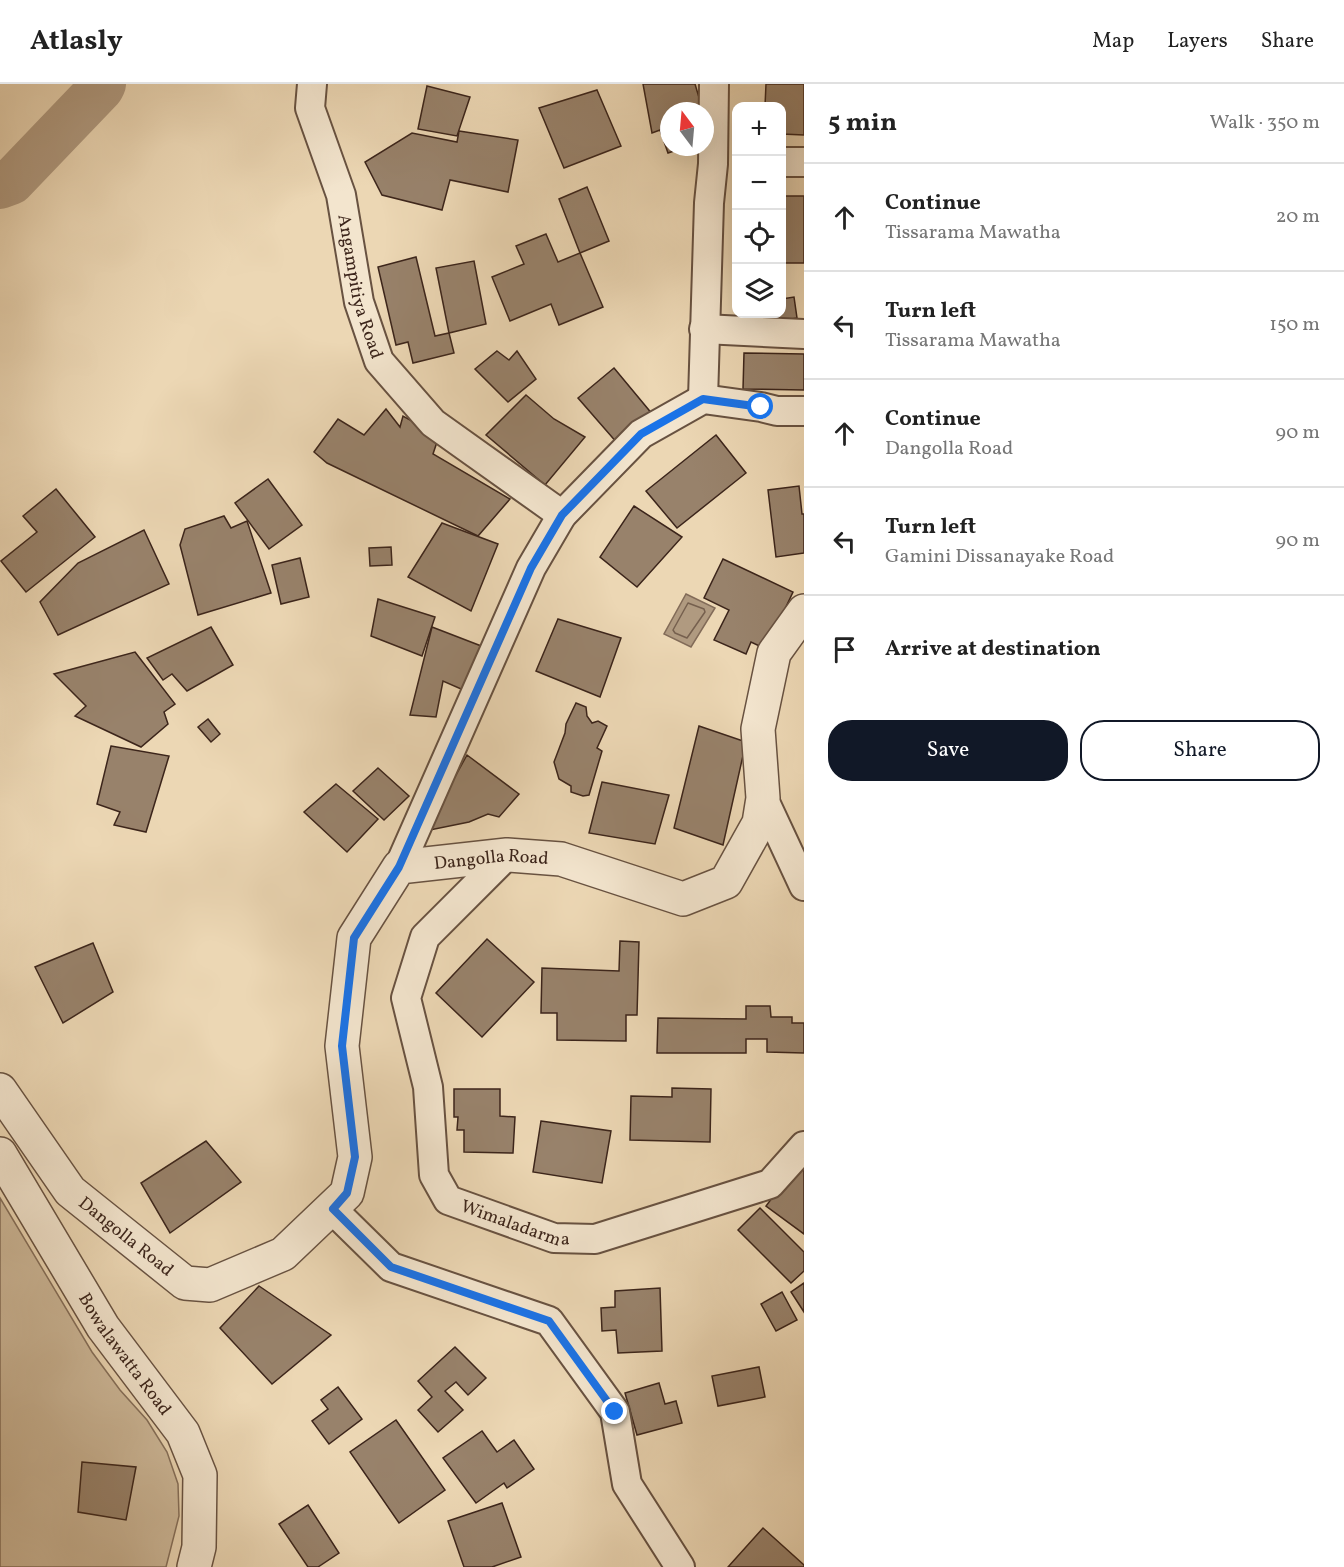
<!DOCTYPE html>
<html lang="en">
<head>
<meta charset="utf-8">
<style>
  :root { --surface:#fff; --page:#f2f2f2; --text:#222; --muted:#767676; --line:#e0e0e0; --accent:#111827 }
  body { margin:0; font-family:Vollkorn,serif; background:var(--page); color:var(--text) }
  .controls { position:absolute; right:18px; top:18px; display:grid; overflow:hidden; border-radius:12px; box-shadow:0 6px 24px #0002 }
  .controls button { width:54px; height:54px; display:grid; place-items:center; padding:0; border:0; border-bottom:2px solid var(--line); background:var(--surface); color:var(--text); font:30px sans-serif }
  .compass { position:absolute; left:660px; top:18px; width:54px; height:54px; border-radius:50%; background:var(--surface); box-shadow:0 6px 24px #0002; rotate:344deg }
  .stop { position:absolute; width:18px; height:18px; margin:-14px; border:4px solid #1a73e8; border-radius:50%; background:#fff }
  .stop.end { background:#1a73e8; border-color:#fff; box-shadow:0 2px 6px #0008 }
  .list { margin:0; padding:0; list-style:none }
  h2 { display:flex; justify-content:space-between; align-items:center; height:78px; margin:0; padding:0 24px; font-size:26px }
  h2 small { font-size:20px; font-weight:400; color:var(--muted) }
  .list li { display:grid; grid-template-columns:39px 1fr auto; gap:18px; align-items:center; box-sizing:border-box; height:108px; padding:0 24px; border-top:2px solid var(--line) }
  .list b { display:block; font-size:22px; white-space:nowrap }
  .list p { margin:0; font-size:20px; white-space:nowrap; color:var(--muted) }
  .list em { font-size:20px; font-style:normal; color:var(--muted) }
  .actions { display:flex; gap:12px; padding:18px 24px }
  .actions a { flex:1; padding:14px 0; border:2px solid var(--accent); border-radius:24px; text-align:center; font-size:21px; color:var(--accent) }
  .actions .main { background:var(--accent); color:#fff }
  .icon { flex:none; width:33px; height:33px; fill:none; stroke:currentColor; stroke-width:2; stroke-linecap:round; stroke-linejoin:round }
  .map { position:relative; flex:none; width:804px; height:1483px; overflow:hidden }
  header { display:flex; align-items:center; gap:36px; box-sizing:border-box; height:84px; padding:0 30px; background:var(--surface); border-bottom:2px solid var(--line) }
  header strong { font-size:28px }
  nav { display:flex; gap:33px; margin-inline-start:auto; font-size:21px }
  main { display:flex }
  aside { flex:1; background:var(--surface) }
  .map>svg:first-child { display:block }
  .green { fill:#ceb99a; stroke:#856f5a; stroke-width:1.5 }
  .water { fill:#b09a80; stroke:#826b58; stroke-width:1.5 }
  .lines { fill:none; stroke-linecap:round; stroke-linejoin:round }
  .shore { stroke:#76604e; stroke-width:1.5 }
  .river { stroke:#b09a80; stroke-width:46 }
  .building { fill:#98826b; stroke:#3c251b; stroke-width:1.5 }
  .minor-casing { stroke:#685241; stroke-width:32 }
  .tertiary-casing { stroke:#685241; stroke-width:36 }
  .minor { stroke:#f3e5ce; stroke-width:28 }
  .tertiary { stroke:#f3e5ce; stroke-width:33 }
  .route { stroke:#1a73e8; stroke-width:8 }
  .labels { text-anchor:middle; stroke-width:4.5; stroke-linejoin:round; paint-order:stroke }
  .street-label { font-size:18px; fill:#3c251b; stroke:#f3e5ce }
</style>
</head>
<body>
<header>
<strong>Atlasly</strong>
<nav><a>Map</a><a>Layers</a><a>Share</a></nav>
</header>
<main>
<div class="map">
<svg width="804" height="1483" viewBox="0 0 804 1483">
  <rect width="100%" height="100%" fill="#ecd7b4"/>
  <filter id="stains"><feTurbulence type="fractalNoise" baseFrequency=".00333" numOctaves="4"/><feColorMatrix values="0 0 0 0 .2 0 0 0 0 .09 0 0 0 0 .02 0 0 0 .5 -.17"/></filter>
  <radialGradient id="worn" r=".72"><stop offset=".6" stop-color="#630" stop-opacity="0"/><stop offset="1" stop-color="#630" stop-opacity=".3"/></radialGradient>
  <polygon class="green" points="0,1114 92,1268 120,1306 147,1336 167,1368 178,1400 179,1432 166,1483 0,1483"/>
  <polygon class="water" points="686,510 715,524 691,563 664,550"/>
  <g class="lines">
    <polygon class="shore" points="688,519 704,525 705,528 687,554 675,549 673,546"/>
    <polyline class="river" points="0,102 11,98 101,4 103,0"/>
  </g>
  <g class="building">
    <polygon points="643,0 695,0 703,27 669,27 669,63 686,63 668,69 660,46 652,49"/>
    <polygon points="766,0 804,0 804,51 782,50 782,22 765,22"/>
    <polygon points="427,2 470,13 457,52 418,45"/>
    <polygon points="597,6 621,62 564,84 539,24"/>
    <polygon points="459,47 518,56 508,108 450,96 442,126 382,111 365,78 412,49 457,58"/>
    <polygon points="587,103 609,157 580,169 559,115"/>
    <rect x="782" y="112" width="22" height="67"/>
    <polygon points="546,150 558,178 580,169 603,223 559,241 551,220 510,237 492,193 524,180 516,162"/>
    <polygon points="416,173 435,252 449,249 454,269 413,279 408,258 396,261 378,183"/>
    <polygon points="474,177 486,240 449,249 436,184"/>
    <polygon points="794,213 797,234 753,242 751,230 782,230 782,215"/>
    <polygon points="497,267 509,276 517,267 536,295 508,318 475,285"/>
    <polygon points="744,269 804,270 804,306 743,305"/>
    <polygon points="614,284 653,331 618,360 578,314"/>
    <polygon points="526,311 554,335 585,353 545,401 486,351"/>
    <polygon points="386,325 400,343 403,332 439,352 433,370 510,415 478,452 327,379 314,368 338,335 364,351"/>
    <polygon points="716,351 746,389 677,444 646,407"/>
    <polygon points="268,395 302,441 269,465 235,419"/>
    <polygon points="799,402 802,430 804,430 804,469 776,473 768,406"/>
    <polygon points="56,405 95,453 26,508 1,477 37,448 23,432"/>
    <polygon points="634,422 682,453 637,503 600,473"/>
    <polygon points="224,432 231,444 247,437 271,509 198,531 180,461 185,445"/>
    <polygon points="442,439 498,460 471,527 408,493"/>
    <polygon points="144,446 169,500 58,551 40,518 78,479"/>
    <polygon points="391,463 392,481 370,482 369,464"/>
    <polygon points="300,474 309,513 281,520 272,481"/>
    <polygon points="723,475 793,508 766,565 751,558 746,570 714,556 729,526 704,514"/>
    <polygon points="378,515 435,533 422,572 371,552"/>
    <polygon points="558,535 621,554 600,613 536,587"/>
    <polygon points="211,543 233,581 187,607 172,590 163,596 147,574"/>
    <polygon points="432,543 489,565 468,608 443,597 436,633 410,631"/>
    <polygon points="135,568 175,620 164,628 168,640 141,663 75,632 86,622 54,590"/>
    <polygon points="576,619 586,623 587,632 592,639 598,637 607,642 597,664 602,667 589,711 583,712 571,708 571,702 559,695 554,678 565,649 566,640"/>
    <polygon points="208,635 220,650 211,658 198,643"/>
    <polygon points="699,642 746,658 723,761 674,744"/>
    <polygon points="111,662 169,672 146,748 114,741 120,728 97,720"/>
    <polygon points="467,671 519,710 499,733 488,730 469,738 425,747"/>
    <polygon points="378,684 409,712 384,736 353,707"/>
    <polygon points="602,698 669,711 655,760 589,749"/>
    <polygon points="336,700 378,735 347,768 304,728"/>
    <polygon points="487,855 534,898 482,953 436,909"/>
    <polygon points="620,857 639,858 637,931 626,931 626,957 557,956 557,929 541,929 542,884 619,887"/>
    <polygon points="93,859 113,908 63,939 35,883"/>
    <polygon points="746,922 770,922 771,933 792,933 792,939 804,939 804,969 767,968 767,955 746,955 746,969 657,969 658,934 746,935"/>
    <polygon points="672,1004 711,1005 710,1058 630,1056 631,1012 672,1013"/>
    <polygon points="454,1005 500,1005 500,1032 515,1033 513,1069 464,1068 464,1046 457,1046 458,1033 454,1033"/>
    <polygon points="541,1037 611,1047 602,1099 533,1088"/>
    <polygon points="206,1057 241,1098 170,1149 141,1099"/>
    <polygon points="804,1071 804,1150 766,1122"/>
    <polygon points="760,1124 804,1168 804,1187 791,1199 738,1146"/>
    <polygon points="804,1199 804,1228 791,1208"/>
    <polygon points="259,1202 331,1251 272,1300 220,1244"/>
    <polygon points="660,1204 662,1267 618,1269 616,1246 602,1247 601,1224 615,1223 615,1207"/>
    <polygon points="782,1208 797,1236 776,1247 761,1220"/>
    <polygon points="455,1263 486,1294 468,1311 456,1298 445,1307 463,1326 438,1348 418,1326 432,1313 418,1297"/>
    <polygon points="759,1283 765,1313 718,1322 712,1292"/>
    <polygon points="659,1299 665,1320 676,1317 682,1339 637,1351 625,1309"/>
    <polygon points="338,1303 362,1335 329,1360 312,1337 328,1325 321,1316"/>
    <polygon points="396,1336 445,1406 399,1439 350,1368"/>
    <polygon points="482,1347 497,1368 514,1356 534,1385 507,1404 504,1399 476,1419 443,1374"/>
    <polygon points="82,1378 136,1383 126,1436 78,1428"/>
    <polygon points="502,1419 521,1473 492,1483 464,1483 448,1437"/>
    <polygon points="308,1421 339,1469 318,1483 308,1483 279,1440"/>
    <polygon points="763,1444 804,1481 804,1483 728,1483"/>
  </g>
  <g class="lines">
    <g class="minor-casing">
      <g id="minor">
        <path id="s1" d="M312,0l-2,24 31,87 18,107 20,59 54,62 129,92"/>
        <polyline points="782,78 804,78"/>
        <polyline points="704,245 804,250"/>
        <polyline points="703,315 709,119 713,80 714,0"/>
        <polyline points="763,714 804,802"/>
        <path id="s2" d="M507,771l-82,82 -19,61 22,89 6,88 14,25 106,38 41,1 175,-55 34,-38"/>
        <polyline points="399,783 531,484 562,431 641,350 703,315 761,323 777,327 804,327"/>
        <polyline points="332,1125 391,1183 549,1237 615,1328 627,1400 680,1483"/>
      </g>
    </g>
    <g class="tertiary-casing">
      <g id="tertiary">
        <path id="s3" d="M0,1006l70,101 115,92 25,2 73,-31 64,-61 8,-36 -13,-111 12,-108 45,-71 108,-12 54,4 122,40 43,-17 33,-59 4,-25 -5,-69 16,-76 30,-42"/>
        <path id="s4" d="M0,1070l103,173 80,106 17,42 -1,72 -5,20"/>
      </g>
    </g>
    <use href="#minor" class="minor"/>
    <use href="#tertiary" class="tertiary"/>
  </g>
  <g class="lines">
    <polyline class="route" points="615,1328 549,1237 391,1183 333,1125 347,1109 355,1073 342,962 354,854 399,783 531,484 562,431 641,350 703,315 761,323"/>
  </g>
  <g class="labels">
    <g class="street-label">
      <text dy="6" stroke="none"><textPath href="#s1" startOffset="210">Angampitiya Road</textPath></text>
      <text dy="6" stroke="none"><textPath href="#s3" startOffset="897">Dangolla Road</textPath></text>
      <text dy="6" stroke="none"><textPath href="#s2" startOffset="460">Wimaladarma</textPath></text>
      <text dy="6" stroke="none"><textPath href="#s3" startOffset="195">Dangolla Road</textPath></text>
      <text dy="6" stroke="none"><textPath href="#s4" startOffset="236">Bowalawatta Road</textPath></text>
    </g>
  </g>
  <rect width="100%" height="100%" filter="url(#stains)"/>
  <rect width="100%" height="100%" fill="url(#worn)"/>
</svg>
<div class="controls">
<button>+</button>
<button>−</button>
<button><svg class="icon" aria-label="locate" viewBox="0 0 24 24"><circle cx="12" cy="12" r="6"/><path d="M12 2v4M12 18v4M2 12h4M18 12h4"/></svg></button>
<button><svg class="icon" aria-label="layers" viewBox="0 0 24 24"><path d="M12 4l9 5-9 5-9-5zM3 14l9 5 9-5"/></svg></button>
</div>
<svg class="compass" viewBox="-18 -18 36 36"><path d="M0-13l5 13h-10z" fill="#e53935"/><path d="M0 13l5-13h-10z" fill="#767676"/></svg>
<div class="stop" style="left:761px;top:323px"></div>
<div class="stop end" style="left:615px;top:1328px"></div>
</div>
<aside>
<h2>5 min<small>Walk · 350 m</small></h2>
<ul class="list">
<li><svg class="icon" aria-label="ahead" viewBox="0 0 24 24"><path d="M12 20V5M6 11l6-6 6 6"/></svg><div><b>Continue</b><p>Tissarama Mawatha</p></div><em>20 m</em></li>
<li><svg class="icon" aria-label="left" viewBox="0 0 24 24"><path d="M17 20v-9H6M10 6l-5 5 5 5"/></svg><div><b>Turn left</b><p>Tissarama Mawatha</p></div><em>150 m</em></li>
<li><svg class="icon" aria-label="ahead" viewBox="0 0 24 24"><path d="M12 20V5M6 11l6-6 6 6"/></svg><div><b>Continue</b><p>Dangolla Road</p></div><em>90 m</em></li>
<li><svg class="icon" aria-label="left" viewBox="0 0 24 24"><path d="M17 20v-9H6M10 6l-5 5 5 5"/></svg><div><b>Turn left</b><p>Gamini Dissanayake Road</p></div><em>90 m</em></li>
<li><svg class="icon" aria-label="arrive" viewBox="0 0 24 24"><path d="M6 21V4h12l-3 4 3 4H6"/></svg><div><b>Arrive at destination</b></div></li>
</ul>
<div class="actions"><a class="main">Save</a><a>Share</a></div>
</aside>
</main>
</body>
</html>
